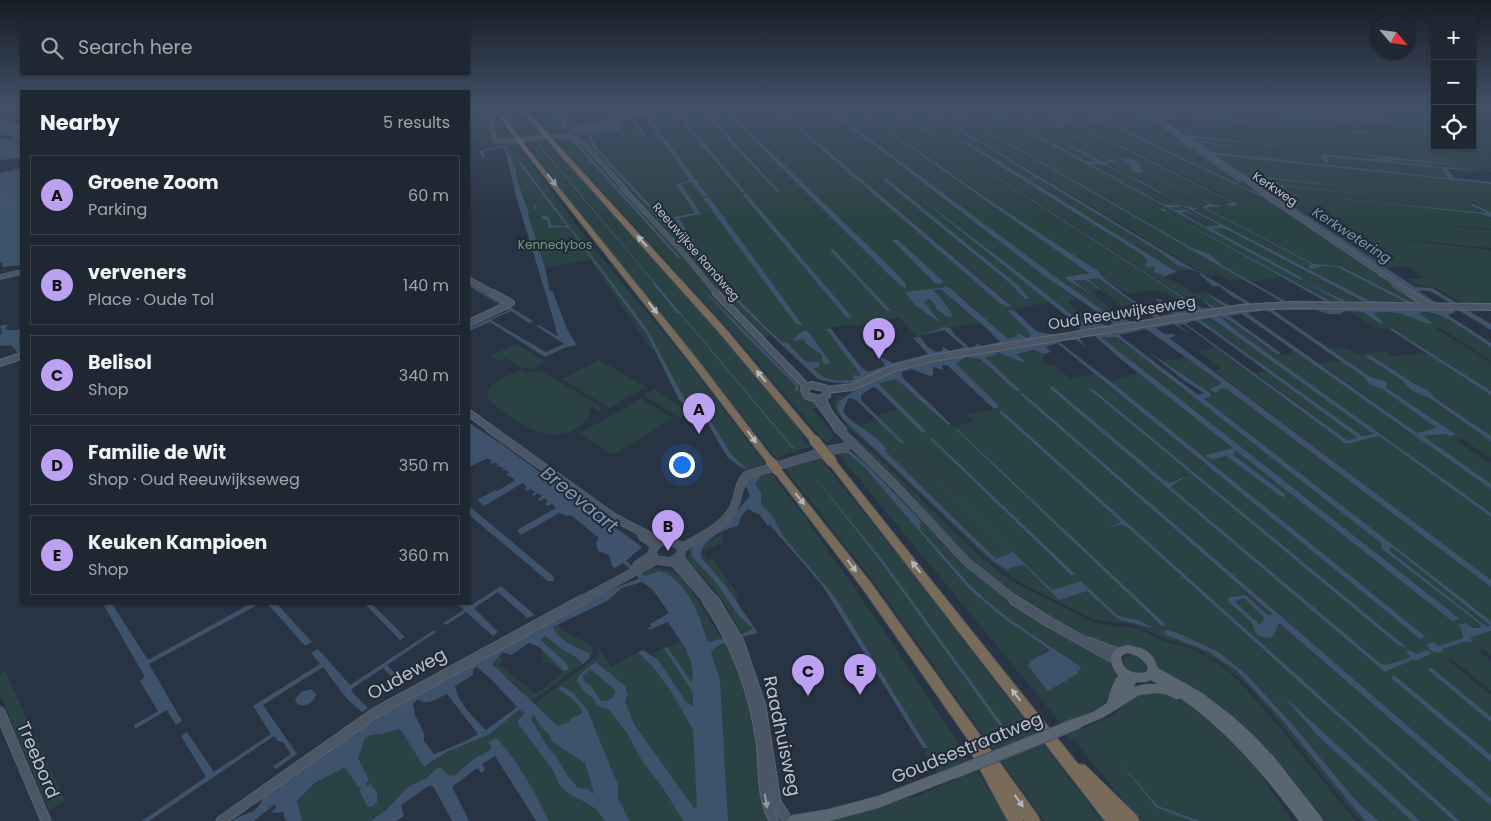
<!DOCTYPE html>
<html lang="en">
<head>
<meta charset="utf-8">
<style>
  :root { --surface:#1e2732; --page:#2b333e; --text:#f1f3f6; --muted:#a1a5ac; --line:#3c444d; --accent:#bca0f2 }
  body { margin:0; font-family:Poppins,sans-serif; background:var(--page); color:var(--text) }
  .controls { position:absolute; right:15px; top:15px; display:grid; overflow:hidden; border-radius:0px; box-shadow:0 1px 4px #0004 }
  .controls button { width:45px; height:45px; display:grid; place-items:center; padding:0; border:0; border-bottom:1px solid var(--line); background:var(--surface); color:var(--text); font:25px sans-serif }
  .compass { position:absolute; left:1371px; top:15px; width:45px; height:45px; border-radius:50%; background:var(--surface); box-shadow:0 1px 4px #0004; rotate:118deg }
  .you { position:absolute; left:681px; top:464px; width:18px; height:18px; margin:-12px; border:4px solid #fff; border-radius:50%; background:#1a73e8; box-shadow:0 0 0 8px #1a73e833 }
  .badge { display:grid; place-items:center; width:32px; height:32px; border-radius:50%; background:var(--accent); color:#111; font-size:16px; font-weight:700 }
  .pin { position:absolute; translate:-50% -41px; filter:drop-shadow(0 1px 2px #0008) }
  .pin::after { content:''; position:absolute; top:26px; width:18px; height:15px; background:inherit; clip-path:polygon(0 0,100% 0,50% 100%) }
  .list { margin:0; padding:0; list-style:none }
  h2 { display:flex; justify-content:space-between; align-items:center; height:65px; margin:0; padding:0 20px; font-size:21px }
  h2 small { font-size:16px; font-weight:400; color:var(--muted) }
  .list li { display:grid; grid-template-columns:32px 1fr auto; gap:15px; align-items:center; box-sizing:border-box; height:80px; margin:0 10px 10px; padding:0 10px; border:1px solid var(--line); border-radius:0px }
  .list b { display:block; font-size:19px; white-space:nowrap }
  .list p { margin:0; font-size:16px; white-space:nowrap; color:var(--muted) }
  .list em { font-size:16px; font-style:normal; color:var(--muted) }
  .icon { flex:none; width:28px; height:28px; fill:none; stroke:currentColor; stroke-width:2; stroke-linecap:round; stroke-linejoin:round }
  .map { position:relative; flex:none; width:1491px; height:821px; overflow:hidden }
  .search { position:absolute; background:var(--surface); box-shadow:0 1px 4px #0004; left:20px; top:20px; width:450px; height:55px; display:flex; align-items:center; gap:12px; box-sizing:border-box; padding:0 18px; border-radius:0px; color:var(--muted); font-size:19px }
  .panel { position:absolute; background:var(--surface); box-shadow:0 1px 4px #0004; left:20px; top:90px; width:450px; height:515px; border-radius:0px }
  .map>svg:first-child { display:block }
  .green { fill:#2a4244; fill-rule:evenodd }
  .water { fill:#3e536b; fill-rule:evenodd }
  .lines { fill:none; stroke-linecap:round; stroke-linejoin:round }
  .secondary-far4-casing { stroke:#5b6470; stroke-width:5 }
  .secondary-far3-casing { stroke:#5b6470; stroke-width:5.5 }
  .secondary-far2-casing { stroke:#5b6470; stroke-width:8 }
  .secondary-far1-casing { stroke:#5b6470; stroke-width:9 }
  .secondary-casing { stroke:#5b6470; stroke-width:11 }
  .primary-casing { stroke:#464f5c; stroke-width:1 }
  .highway-casing { stroke:#47515d; stroke-width:2 }
  .secondary-far4 { stroke:#4a5565; stroke-width:4 }
  .secondary-far3 { stroke:#4a5565; stroke-width:4.5 }
  .secondary-far2 { stroke:#4a5565; stroke-width:5.5 }
  .secondary-far1 { stroke:#4a5565; stroke-width:8 }
  .secondary { stroke:#4a5565; stroke-width:9 }
  .primary { fill:#5a6572; fill-rule:evenodd }
  .highway { fill:#786b59; fill-rule:evenodd }
  .primary-bridge-casing { stroke:#464f5c; stroke-width:13; stroke-linecap:butt }
  .highway-bridge-far1-casing { stroke:#47515d; stroke-width:6; stroke-linecap:butt }
  .highway-bridge-casing { stroke:#47515d; stroke-width:12; stroke-linecap:butt }
  .primary-bridge { stroke:#5a6572; stroke-width:11 }
  .highway-bridge-far1 { stroke:#786b59; stroke-width:5 }
  .highway-bridge { stroke:#786b59; stroke-width:10 }
  .oneway { fill:#b3b8c0 }
  .oneway2 { fill:#939ba8 }
  .labels { text-anchor:middle; stroke-width:4; stroke-linejoin:round; paint-order:stroke }
  .far-street-label { font-size:12px; fill:#bac1cc; stroke:#212b38 }
  .far-park-label { font-size:12px; fill:#719c7a; stroke:#212b38 }
  .far-water-label { font-size:14px; font-style:italic; fill:#7b93ae; stroke:#212b38 }
  .street-label { font-size:15px; fill:#bac1cc; stroke:#212b38 }
  .near-street-label { font-size:18px; fill:#bac1cc; stroke:#212b38 }
  .near-water-label { font-size:19px; font-style:italic; fill:#7b93ae; stroke:#212b38 }
</style>
</head>
<body>
<div class="map">
<svg width="1491" height="821" viewBox="0 0 1491 821">
  <rect width="100%" height="100%" fill="#283443"/>
  <g class="green">
    <polygon points="469,105 474,105 487,125 489,146 482,148 479,138 469,139"/>
    <polygon points="480,105 488,105 501,126 514,142 499,141 497,139 493,125"/>
    <polygon points="498,105 504,105 523,131 533,138 506,105 516,105 543,137 552,135 525,105 532,105 555,128 533,105 537,105 546,114 561,120 564,131 571,131 565,134 524,140"/>
    <polygon points="539,105 547,105 600,121 570,129 564,119 549,114"/>
    <path d="M674,105h21l82,87 3,-1 -79,-86h17l171,170 12,10 5,-1 -180,-176 20,-2 56,49 -52,-50h20l231,199 8,-1 -235,-198h16l91,72 -88,-72h9l36,27 -33,-27h14l45,34 -14,2 16,-1 6,5 205,154 -8,2 4,6 20,15 -8,1 -12,-7 -167,-130 144,116 -40,8 8,12 13,12 -5,4 -9,-5v4l-6,1 -8,-2 -37,-36 -20,-13 -40,5 23,15 -5,-5 4,-3 7,5 1,5 11,8 5,-3c-8,-9 -11,-17 -19,-25h8l22,21 9,4 9,9 -31,5 -6,-1 -27,11 -17,-21 -41,8 -29,2 1,2h-5l2,3 32,42v2h-8l2,3 -2,1h-19l-10,-3 -58,-51 -49,-49 -37,-60 22,-3 -21,-30 12,-2 10,14 1,-7 -58,-76zM670,108l7,4 67,80h-3zM882,179l4,1 133,106 -2,3 -17,-13zM743,194l109,123 -5,1zM709,197l93,127 -7,-1 -91,-125z"/>
    <polygon points="825,105 850,105 1089,272 1066,277 1066,279 1087,294 1073,280 1084,279 1100,290 1092,292 1112,310 1121,322 1115,321 1076,293"/>
    <path d="M853,105h16l8,5 -6,-5h13l291,188 23,17c-14,3 -22,-16 -35,-18 -11,-3 -24,0 -35,2l-25,-17 -5,-6 -103,-67z"/>
    <polygon points="887,105 903,105 1144,256 1147,261 1145,264 1153,266 1167,276 1165,278 1176,282 1195,294 1205,293 1226,307 1216,308 1203,299 1183,296 940,139 951,138 938,138"/>
    <polygon points="905,105 918,105 1036,177 1031,179 1039,179 1160,252 1177,265 1190,270 1176,271"/>
    <path d="M921,105h19l303,174 -12,2 -44,-25 31,19c-9,1 -17,0 -23,-3h3l-2,-3z"/>
    <polygon points="943,105 954,105 1061,165 957,105 977,105 1301,280 1303,279 1212,229 1224,228 1364,303 1348,302 1306,282 1341,302 1332,302 1171,215 1165,211 1166,209 1160,209 1145,201 1281,277 1252,282 1222,265 1209,254 1190,247"/>
    <path d="M981,105h31l19,10 -21,3 23,-2 44,22 -25,3 24,-2 6,1 38,19 18,14 7,-1 64,33 -6,2 108,57 -3,3 2,2 14,-3 13,1 70,35 -37,-1 -176,-91 5,-1 -1,-1c-14,1 -54,-26 -71,-32 29,20 63,30 92,50l-13,1 -26,-15h6l24,12 -25,-14h-9l-7,-3 11,-2h-15l-73,-40 11,-1 23,10 -20,-10 13,-3 -10,-1 -21,-10 21,11 -5,1 -24,-12 11,-3 -13,2 -15,-6 33,18 -8,2z"/>
    <polygon points="1027,105 1042,105 1051,109 1050,113 1069,122 1067,123 1076,125 1233,202 1225,204 1234,206 1238,204 1218,192 1054,112 1059,111 1047,105 1066,105 1095,119 1089,124 1102,122 1245,188 1237,183 1242,182 1132,105 1137,105 1427,302 1408,296 1418,303 1414,303 1340,266 1314,264 1206,208 1222,206 1213,205 1152,175 1143,170 1134,160 1120,158 1057,126 1064,124 1062,122"/>
    <polygon points="1071,105 1092,105 1119,117 1095,105 1108,105 1124,112 1111,105 1129,105 1190,147 1122,118 1196,152 1239,182 1234,182 1103,120 1108,118 1105,116 1097,118"/>
    <polygon points="1180,105 1236,105 1435,126 1435,141 1367,134 1363,132 1368,131 1352,130 1357,132 1351,132 1167,112 1150,110 1146,106 1181,109"/>
    <polygon points="1247,105 1302,105 1354,110 1311,105 1353,105 1435,115 1435,118 1423,117 1435,118 1435,125"/>
    <polygon points="1361,105 1417,105 1435,108 1435,110 1430,109 1433,110 1430,114"/>
    <polygon points="1187,116 1435,142 1435,146 1491,148 1491,153 1426,146 1491,154 1491,161 1373,148 1491,162 1491,168 1356,154 1380,159 1300,153 1322,155 1322,157 1302,156 1323,159 1329,163 1327,157 1442,168 1449,178 1215,153 1204,146 1299,156 1202,145 1200,143 1298,152 1196,141 1194,138 1326,150 1187,135 1177,127 1196,126 1195,122 1222,125 1188,121"/>
    <polygon points="633,127 637,127 643,138 658,136 690,180 676,184 695,213 673,217 696,254 600,151 591,135 619,131 624,139 627,139 621,131 622,129 633,129"/>
    <polygon points="1472,129 1491,131 1491,147 1472,145"/>
    <polygon points="582,130 600,154 694,256 712,279 772,335 762,338 747,325 581,137 572,134"/>
    <path d="M571,137l9,6 100,110 54,63 68,70 -1,8 16,11v1l-4,4 20,24v5l-7,3 -5,-5 -89,-104 -177,-194 2,-1 -25,3 123,143 23,30h2l112,134 3,1 -259,-308 8,-1 21,20 164,185 71,85 4,11 7,5 -35,12 -213,-267 -37,-50zM690,276l107,107 1,8 -3,-6 -53,-53z"/>
    <polygon points="516,143 595,250 679,351 765,464 747,469 732,455 707,415 685,400 647,329 521,162 516,161 540,189 567,226 566,226 569,228 637,318 656,351 652,350 590,260 545,268 527,216 527,205 515,173 517,168 514,167 506,147"/>
    <polygon points="1215,155 1491,184 1491,212 1472,201 1473,206 1471,206 1486,213 1484,215 1491,217 1491,229 1404,221 1491,230 1491,248 1377,237 1491,250 1491,304 1464,304 1437,288 1417,284 1408,279 1425,278 1408,267 1387,267 1394,273"/>
    <polygon points="1389,158 1491,169 1491,172 1397,162 1384,159"/>
    <polygon points="1093,277 1098,278 1135,304 1122,306 1088,279"/>
    <path d="M1345,311l18,1 17,11 3,-1 -10,-9c19,-2 41,1 56,11h5l-15,-12c26,0 50,22 72,35v14l-52,-34 -4,1 56,35v28l-98,-62 -18,-1 -21,-14z"/>
    <path d="M1217,315c21,3 52,45 72,39 2,-1 3,-3 5,-4l197,139v24l-252,-180z"/>
    <polygon points="1209,318 1213,319 1375,434 1362,437 1200,320"/>
    <path d="M1101,337h16l264,206 1,6 98,75 1,4 -23,-2 3,2 2,10 -24,8 -13,-2 15,5 26,-8 4,2v-6l20,-6v24l-8,-6h-6l14,12v30l-39,-32 -4,1 43,35v22l-59,-49 -4,1 63,53v33l-96,-79 -4,2 100,84v36l-336,-290 -10,-10 -122,-105 -2,2 251,220 -3,1 -24,-21h-12l-1,11 18,15 2,6h25l1,-4 213,183v15h-31l-461,-409 122,110 -15,8 16,-6 5,3 327,294h-34l-134,-122 31,36 95,86h-33l-21,-18 -66,-79 -45,-49 -30,-24 -45,-20h-7l1,4 43,17 28,19 45,49 83,101h-5l-90,-110 -20,-23 -26,-23 -29,-17 -29,-9 -27,-13 -12,-3 -22,-1 -17,-5 -72,-37 -29,-21 -106,-103 -31,-27 -15,-19v-8l5,-7 3,2 -4,4 -2,7 8,12 148,141 14,9 8,-4 9,-1 35,35 28,-9 31,28 18,4 18,7c-6,-12 -25,-8 -35,-14 -11,-6 -28,-26 -38,-35l-29,9 -146,-144 -2,1 108,105 -16,7 -111,-108 1,-2 -26,-23 17,-6 26,23 -26,-27 21,-7 25,24 4,-1 -50,-49 17,-5 54,47 8,2 14,-5 4,1 -7,-8 30,-7 -42,-43c21,-18 29,0 44,12 6,5 14,9 21,14l-36,-34 12,-5 23,8 -4,-6 25,-3 4,3 -2,6 6,5 7,1 15,12 24,-4 326,265 6,-2 -316,-256 28,-8 95,75 -27,7 7,4 13,-4 53,40 6,3 -1,-5 -51,-38 2,-3 -1,-3 218,172 8,-2zM1054,387l111,95 5,1 16,-9 1,2 -15,10v2l208,175 5,2 24,-7 4,-6 4,2 9,-4 4,4 -41,14 -4,3 -331,-279zM1089,388l5,2 311,256 -4,1 -3,-2zM929,437h2l143,137 -3,1z"/>
    <polygon points="517,344 547,362 530,370 526,367 522,369 506,358 499,361 491,355"/>
    <polygon points="1342,347 1358,354 1385,351 1393,356 1427,353 1491,395 1491,436 1435,398 1427,390 1368,358 1491,441 1491,459 1461,438 1455,439 1491,464 1491,484 1422,436 1454,433 1386,388 1380,379 1369,376 1329,348"/>
    <polygon points="1215,348 1346,444 1379,436 1491,517 1491,580 1214,371 1221,369 1198,351"/>
    <polygon points="1187,357 1222,383 1216,386 1227,389 1491,587 1491,622 1204,399 1211,396 1163,361"/>
    <polygon points="599,360 646,387 609,408 562,379"/>
    <polygon points="1341,361 1364,377 1370,385 1382,389 1438,428 1417,433 1320,363"/>
    <path d="M520,369l3,3 19,-1 61,37 -5,3 -7,-5c0,9 -4,15 -11,20 -35,23 -64,-6 -91,-25 -6,-18 16,-26 30,-29l-1,-2z"/>
    <polygon points="1267,371 1359,438 1347,440 1256,373"/>
    <polygon points="655,389 689,413 680,418 643,395 647,395 644,394"/>
    <polygon points="640,399 674,418 613,455 580,433"/>
    <polygon points="829,408 848,431 875,454 979,555 1015,583 1088,620 1102,624 1138,629 1164,641 1193,649 1223,667 1238,680 1266,711 1356,821 1326,821 1248,730 1230,715 1161,671 1151,658 1126,647 1112,647 1078,635 998,586 934,521 905,488 839,424"/>
    <path d="M848,448l11,4 15,15c38,41 74,87 118,121 36,29 78,50 118,73 7,8 8,14 4,24 -10,26 -26,29 -50,38l-5,-2 -221,-267c12,-3 19,7 27,14l105,122 35,29 44,30 -18,11 17,31 5,-44 -45,-29 -22,-18 -16,-15 -50,-56 -3,-11 -66,-68 -33,5z"/>
    <polygon points="821,460 908,568 1102,821 1044,821 880,590 784,467"/>
    <polygon points="770,472 804,516 890,639 969,759 938,773 925,754 928,747 835,597 783,536 773,517 761,504 755,483 761,476"/>
    <path d="M714,531l-19,14 2,17 18,19 23,34 15,14 -2,2 -10,2c-13,-28 -31,-51 -54,-73l4,-14z"/>
    <polygon points="722,533 724,542 702,551 707,560 713,559 738,595 736,600 701,558 702,547"/>
    <polygon points="1389,548 1393,548 1490,625 1488,627 1483,624 1391,552"/>
    <path d="M647,568c33,-2 43,19 58,44 5,9 11,18 17,27l-14,3 -5,-19 -64,-52z"/>
    <polygon points="1244,598 1263,616 1264,620 1259,624 1236,603 1237,600"/>
    <path d="M558,624l4,6 30,16 1,7 -4,6v-5c-13,-9 -27,-12 -36,-26z"/>
    <path d="M543,637h5c11,10 25,16 35,27l-51,37c-7,-4 -9,-10 -14,-15 -9,-8 -20,-12 -26,-22l8,-8 2,5 -3,4 37,29 26,-22 -15,-11 -4,3 -1,-2 3,-3 -5,-4 4,-3 2,1 1,-9 -6,-4z"/>
    <polygon points="680,641 690,656 692,684 667,647"/>
    <polygon points="730,642 738,660 757,733 766,821 728,821 720,679 711,653 714,649"/>
    <polygon points="598,647 611,667 638,652 653,667 672,693 693,730 698,806 694,809 634,724 624,702 628,697 628,691 601,665 596,662 579,675 578,681 585,693 593,698 598,705 609,710 627,733 642,761 663,788 683,821 630,821 618,799 618,785 587,709 559,689 578,704 582,711 581,714 570,719 570,721 558,726 535,703 593,660 597,654"/>
    <path d="M664,648l29,45v13c-14,-6 -27,-39 -41,-52z"/>
    <path d="M1131,655c7,1 13,4 15,12l-2,5 -10,1 -9,-7 -2,-8z"/>
    <path d="M590,669l25,21c1,7 -7,12 -14,11l-5,-8 -12,-11 -1,-7z"/>
    <polygon points="5,671 65,801 49,810 0,695 0,674"/>
    <polygon points="1151,691 1179,697 1217,724 1247,755 1292,821 1140,821 1073,739 1070,740 1066,735 1113,716 1133,696"/>
    <path d="M519,710l7,3 -9,8 3,6c11,13 22,27 31,41 4,7 7,15 12,20 15,16 27,10 42,33h-56l-10,-20 -34,-53 -16,-4 2,3 -1,4 -15,7 -21,18 -6,-1 -7,-7 -10,3 -5,7 -18,9 -22,23 -15,11h-69l-5,-20c15,-15 29,-26 48,-35l17,23 5,-3 -1,-3 3,-3 -11,-22 6,-20 6,-3 13,-1 14,-5 4,1 29,35 17,-13 41,-17z"/>
    <polygon points="534,715 539,724 550,736 552,742 585,763 594,795 588,789 578,788 568,776 556,756 548,748 531,719"/>
    <polygon points="977,771 1009,821 827,821 920,795"/>
  </g>
  <g class="water">
    <path d="M537,105l12,9 15,5 6,10 30,-8 -53,-16 58,15 15,-4 -40,-11c17,0 33,12 49,7l-23,-7 29,6 3,-1 -3,-1 11,-1 -10,-3h40l-30,8 62,83h-6l-10,-14 -11,2 20,30 -22,4 37,59 49,49 17,16 5,1 19,19h14l-1,5 -6,1c11,13 23,13 39,12l2,-1 -2,-4 8,1v-2l-34,-45h5l29,37 8,6 17,-6 -6,-10 14,7 35,-9 -15,-16 7,-1 9,11 7,4 6,-1 1,-4 7,4 14,-4 -20,-17 -21,5 21,-8 6,1 5,7 15,13 5,-1 2,-4 4,3 19,-4c-18,-20 -40,-35 -59,-53l-8,1c7,6 16,19 20,26l-6,1 -11,-8 -1,-5 -6,-5 -5,3 17,21 -25,-17 -11,-14 41,-5 4,1 57,50 10,-1v-4l11,5 3,-4 -23,-23 5,-1c7,4 19,19 24,21 12,5 32,4 43,-2l-1,-3 -174,-140 131,100 37,30 12,7 12,-1 11,4 5,-3 -71,-49 -175,-134 -17,1 14,-2 -45,-34h6l229,171 65,46 1,-2 -8,-10 19,12 6,-1 2,-3 3,3 13,-3 -57,-40 -10,1 21,17 -23,-16h-13l17,14 -24,-15v-2l23,-4 -239,-168h3l142,99 103,67c9,13 47,38 62,45l14,-3 -19,-14c8,0 13,4 20,9l-16,-8 18,12 20,-2 -22,-17 -291,-188 22,12h12l-10,1 30,20h14l-12,2 245,158 17,10h9l-10,-9 15,9 9,-1 -22,-16 27,15 15,-3 -12,-6 -14,-11h-6l-13,-11 1,-2 51,31 -29,5 35,-2h163l6,-5 -290,-197 20,1h-11l4,3 17,3 184,20h6l-5,-3 16,2 -5,1 4,2 68,7 -281,-28 33,5 -26,-1 15,2h-14c6,6 17,11 25,16l143,16 -135,-13 2,3 101,12 -97,-10 1,2 98,11 -95,-10 7,6 236,26 -7,-10 -114,-11 2,6h-3l-3,-4 -22,-4 21,2v-2l-22,-3 80,7 -4,-2 -41,-6 156,17 -106,-9 12,3 94,10 -44,-3 7,9 37,4v2l-276,-29 200,132 17,1 26,16c-15,0 -23,-17 -39,-13l19,13 26,4 27,16v6l-33,-20h-4l1,2 -7,3 43,28v4c-16,-10 -55,-41 -72,-34l15,11c-10,1 -22,-8 -33,-10 -8,-2 -20,-2 -28,-1l10,9 -2,2 -18,-12 -18,-1 -5,3h-11l-13,-4h-43l96,66 18,6 -1,6 68,45 2,1 -6,2 -4,-2 -23,2 68,48v5l-249,-175 -13,2 52,37 -4,1 -46,-33 -13,-6 21,18 252,180v4l-112,-81 -33,8 -162,-120 -6,1 11,8 -16,-9 -17,4 8,6h9l3,2 -7,2 322,242v7l-264,-198 -5,-1 -7,5 -5,-4 12,-6 -73,-52 -4,-2 -26,6 79,60 6,-2 -19,-12 -39,-31 65,44v2l-7,3 283,219 4,4v9l-20,6 1,6 -5,-2 -25,8v3c-9,2 -11,-1 -16,-8l7,-2 6,4 24,-8 -2,-10 -3,-3 8,-2 7,5h8l-1,-4 -98,-75 -1,-6 -264,-206h-16l359,282 -8,2 -218,-172 2,3 -3,3 51,38 1,5 -6,-3 -53,-39 -13,3 -6,-1 -1,-3 27,-7 -115,-91 -23,-21 -16,1 6,10 -8,-7h-16l-2,2 51,39 316,256 -6,2 -363,-296 -11,4 5,5 -7,2 -10,-4 -18,4 8,7 -2,1 -25,-10 -1,3 -11,2 36,34h-5l-36,-32 -14,-2 -10,7 43,42 -2,2h-4l-46,-43h-5l1,5 -10,-3v8l-3,1 -19,-7 -9,3v5l49,47 -3,1 -52,-46 -18,4 49,49 -4,1 -47,-45 -3,-1 -12,8v5l43,43h-3l-45,-43 -6,-2 -2,1 -5,12c6,10 16,14 25,21 7,4 13,11 19,17l-2,2 111,108 16,-7 -108,-106h1l147,144 29,-9 37,35 23,5 14,8 -37,-10 -31,-28 -28,9 -35,-35 -9,1 -8,4 -14,-9 -151,-143 -5,-10 2,-7 51,-33c-8,-1 -11,4 -18,7 -18,10 -35,10 -54,4l-106,-100 -18,-23 -101,-108 -5,-12 -6,-6 -7,2 13,-5 -30,5 -3,-3 4,2 5,-1 -3,-10 -15,-6zM639,114h3l15,21 -11,1 -13,-19zM629,118l14,19 -16,2 -6,-8 3,-4 -5,-6zM619,131l5,8 34,-3 32,44 -14,4 19,29 -22,4 21,35 -94,-101 -9,-16zM1267,310l97,67 6,8 12,4 55,39 -20,5 -170,-120zM1210,318l3,1 161,115 -12,2 -162,-116zM1192,321h4l17,11 145,106 -11,2 -161,-116zM1389,548h4l97,77 -2,2 -5,-3 -92,-72z"/>
    <polygon points="695,105 701,105 780,192 777,192"/>
    <polygon points="718,105 723,105 726,108 894,271 906,284 906,288 901,286 889,275"/>
    <polygon points="770,105 774,105 1011,306 1007,307 1001,304"/>
    <polygon points="903,105 963,141 968,142 1177,272 1165,276 1154,272 1155,267 1151,266 1149,268 1145,265 1147,261 1144,256"/>
    <polygon points="918,105 921,105 1198,272 1177,265 1160,252 1039,179 1029,178 1035,177 980,142 970,141 974,140"/>
    <path d="M940,105h3l247,142 19,7 13,11 63,36h40l-182,-101 17,9h6l-1,2 6,4 161,87h9l-36,-20 43,20h16l-140,-74 -12,1 92,50 -3,1 -324,-175h4l107,57 8,-1 -34,-18 16,6 15,-2 -13,3 24,12 5,-1 -21,-12 21,11 10,1 -13,3 20,11 -25,-11 -9,1 73,40h15l1,2h-12l7,3h9l26,14 -25,-12h-6l26,15 13,-2 -92,-49c24,5 47,32 72,32l-5,2 176,91 36,1 -69,-35 -13,-1 -14,3 -2,-2 3,-3 -109,-57 7,-3 -64,-32 -7,1 -6,-3 -2,-4 -10,-7 -38,-19 -6,-1 -24,3 24,-5 -43,-21 -24,1 21,-2 -18,-10h4l37,19 5,-1 -34,-18h3l35,17 3,2 -8,2 9,5 54,27 12,1 9,6 -2,1 4,4 70,35h8l1,1 -16,2 108,56 26,2 71,36 7,1 -26,-16 -1,-4 29,21 -136,-1z"/>
    <polygon points="1042,105 1047,105 1059,111 1054,112 1238,204 1234,206 1225,205 1232,202 1076,125 1067,124 1069,122 1050,113 1051,109"/>
    <path d="M1066,105c11,0 20,11 31,12 5,1 7,-1 12,1l-5,2 130,62h4l-42,-30 -74,-34 67,29 -60,-42h3l111,77 -6,1 1,2 24,10 124,84 -9,-3h3l-116,-78 -162,-76 -7,2 -11,-1 11,-4z"/>
    <polygon points="1236,105 1290,109 1435,125 1349,118 1435,128 1349,120 1351,122 1392,127 1188,106 1347,121 1348,120 1343,116"/>
    <polygon points="673,107 676,108 745,192 741,192 670,108"/>
    <polygon points="0,124 21,130 21,140 14,141 21,144 21,158 0,160 0,138 9,140 15,138 0,134"/>
    <polygon points="562,137 572,138 577,142 681,258 678,258 570,139 560,138 536,141 795,449 792,448 680,314 677,313 653,284 654,283 534,141 506,146 512,160 521,162 647,329 685,400 707,415 732,455 747,469 742,468 728,458 705,419 679,400 647,334 569,228 562,227 548,228 548,220 542,219 541,217 544,215 535,210 534,205 530,205 536,205 536,210 550,219 551,225 567,226 517,161 512,161 514,167 517,168 515,173 529,213 528,215 545,268 550,291 553,292 566,327 576,344 575,346 566,347 545,357 490,322 469,331 469,328 509,310 469,286 469,282 533,321 529,323 511,311 491,320 546,352 564,344 536,326 539,325 557,336 559,335 556,332 556,328 516,196 505,149 502,147 484,151 485,157 482,158 480,151 469,153 509,144"/>
    <polygon points="21,168 21,265 2,267 2,263 0,263 0,173"/>
    <polygon points="1266,177 1356,188 1271,179 1281,185 1470,206 1473,205 1467,201 1491,212 1491,217 1482,214 1295,194 1296,197 1293,194 1486,213 1477,208 1471,206 1283,186 1290,192"/>
    <polygon points="886,178 1019,286 1029,299 1025,299 1013,286 882,179"/>
    <polygon points="746,193 852,317 847,318 742,194"/>
    <polygon points="709,197 802,324 801,325 795,323 703,198"/>
    <polygon points="892,240 898,240 944,282 939,284 935,283"/>
    <polygon points="833,249 891,311 887,311 830,250"/>
    <polygon points="690,276 797,383 799,387 798,391 796,391 795,385 742,332"/>
    <polygon points="4,325 8,325 5,329 8,330 21,330 19,342 21,346 21,352 18,353 11,345 0,346 0,335 2,333 0,326"/>
    <polygon points="1389,329 1393,329 1491,391 1491,395"/>
    <polygon points="803,331 807,331 810,334 830,362 829,364 825,364 822,361 822,355 805,343 805,339 793,341 794,338"/>
    <polygon points="1370,355 1413,383 1427,390 1435,398 1491,436 1491,441 1429,398 1411,390 1403,381 1365,356"/>
    <polygon points="1052,386 1165,481 1170,483 1188,475 1172,486 1172,488 1380,663 1385,665 1409,658 1410,655 1406,652 1410,650 1417,654 1426,650 1432,653 1418,660 1412,660 1385,672 1054,392 1050,388"/>
    <polygon points="1088,388 1094,390 1405,646 1404,647 1398,645"/>
    <path d="M1023,393l468,405v8l-212,-183 -6,13 -5,2c-17,-2 -11,-10 -19,-18 -7,-7 -15,-12 -21,-19l1,-4 16,-2 24,21 3,-2 -251,-219zM1244,598l19,18 1,4 -5,4 -23,-21 1,-3z"/>
    <polygon points="1002,411 1460,821 1454,821 1127,527 1122,524 1105,529 1121,522 999,412"/>
    <path d="M469,423l34,22 139,102 -16,14 19,15 14,-5c29,8 41,46 49,71l34,-8 11,-5 -15,-14 -23,-34 -18,-19 -5,-6 -1,-7 41,-32 18,-21 -5,-12 2,-6 51,-17 51,-11 22,19 48,50 2,3 -1,7 50,56 16,15 22,18 73,49 -4,7 -29,17 -20,-25 3,-6 18,-9v-2l-44,-30 -35,-29 -105,-122 -15,-13 -7,-2 -73,19 -9,4 -6,8 6,9v11l12,13 10,19 52,61 93,151h-5l-101,-163 -52,-60h-3l-7,-10 -12,-6 -7,7 -3,10c-13,2 -40,16 -37,32l25,28 32,47c-11,3 -42,9 -47,20l9,26 8,142h-45l-20,-33 -21,-27 -15,-28 -18,-23 -12,-5 -4,-7 -8,-5 -8,-12 2,-6 17,-13 29,24 3,8 -3,8 9,22 60,84 3,-2 -4,-76 -21,-37 -19,-26 -15,-15 5,-2 15,10 28,42 7,4v-13l-29,-45 3,-1 25,36c3,-27 -10,-39 -24,-61l-19,8 -1,-2 3,-2 -1,-2 19,-11 -16,-23 -11,-8 -20,6 -15,13 -54,26c7,15 23,19 37,27l-1,5 -6,5 -7,-7 -13,-7 -18,-14 -4,4 26,24 1,5 -2,2 -3,-1 -24,-23 -10,-4 -18,12 -8,-3 -11,12 66,62 12,-5v-2l11,-5 1,-3 -4,-7 -19,-15 2,-3 12,7 14,16 31,76v14l12,22h-25c-15,-23 -25,-17 -42,-32 -5,-5 -7,-13 -11,-20 -11,-16 -24,-31 -35,-47l8,-9 -6,-3 -31,25 -41,17 -23,15 -23,-37 -4,-1 -14,5 -13,1 -5,3 -7,20 11,22 -3,3 1,3 4,-2 6,9v9l-4,4 -5,1 -8,-15 1,-6 -3,1 -13,-20 -30,16 -18,18 5,20h-16l-3,-9 -12,1 5,-6 -1,-3 -21,17h-22c14,-10 25,-5 31,-24l121,-85 88,-46 80,-45 6,-1 1,-3 51,-27 28,-11v-3l-15,-13 -8,5 -3,-2 -3,-11 -11,-4 -2,-8 3,-5 -28,-23 -5,1 -7,-3 -38,22 -4,-5 39,-22 -4,-4 -4,2 -3,-2 3,-3 -3,-3 -5,3 -2,-2 4,-3 -4,-3 -4,3 -2,-2 3,-2 -4,-3 -4,2 -3,-2 3,-2 -4,-4 -39,23 -7,-6 18,-10 2,1 17,-10 -1,-1 2,-1 -9,-4 3,-2 -3,-3 -6,1 4,-2 -4,-3 -5,1 3,-3 -3,-2 -4,2 -1,-1 2,-2 -4,-3 -19,9zM477,667l14,12 26,28 -31,23c-13,-14 -27,-25 -31,-44l18,-11v-6zM590,669l25,21c1,7 -7,12 -14,11l-10,-15 -7,-4 -1,-7zM447,694l31,40c-3,3 -39,19 -44,20l-10,-13v-8l-9,-18 -2,-11 5,-5c10,8 19,-1 29,-5zM534,715l5,9 11,12 2,6 33,21 9,31 -6,-5 -10,-1 -10,-12 -12,-20 -8,-8 -17,-29z"/>
    <polygon points="954,428 958,430 1166,625 1162,626"/>
    <polygon points="931,437 1075,574 1071,575 929,438"/>
    <polygon points="809,470 881,558 1008,732 1005,733 878,558"/>
    <polygon points="469,506 554,577 554,581 548,581 469,515"/>
    <polygon points="501,586 535,615 527,618 498,592 474,608 498,632 493,636 466,612 446,625 443,623 464,610 458,604 472,605"/>
    <polygon points="103,604 112,604 148,660 250,604 259,604 149,664 182,721 176,725 167,710 135,729 134,725 158,711 140,681 145,677"/>
    <polygon points="268,604 277,604 312,642 305,646"/>
    <polygon points="365,604 372,604 405,637 400,640"/>
    <polygon points="434,630 436,632 387,665 404,683 400,685 383,668 353,688 351,691 368,708 362,712 347,699 323,667 263,705 297,754 276,769 273,766 291,754 283,742 278,741 274,736 149,821 142,821 206,777 181,736 187,732 214,772 271,734 253,706 320,664 311,653 318,649 350,685"/>
    <polygon points="1166,630 1175,632 1217,651 1247,675 1292,724 1358,803 1379,821 1365,821 1282,720 1237,671 1209,652 1166,635 1164,632"/>
    <polygon points="1429,668 1432,668 1491,717 1491,722 1428,670"/>
    <polygon points="1393,676 1395,676 1491,755 1491,762 1391,678"/>
    <path d="M311,689l5,5c-2,9 -11,14 -19,10l-2,-5 6,-7z"/>
    <polygon points="1286,699 1288,700 1420,821 1412,821 1317,735"/>
    <path d="M496,738c18,16 42,60 53,83h-13l-41,-65 -13,8 3,6 -4,3 -4,-5 -25,19 17,34h-17l-19,-35 -6,1 -26,18 3,11 -8,5h-25l15,-11 22,-23 18,-9 11,-10h4l7,7 6,1 21,-18 14,-7 2,-3 -2,-6z"/>
    <polygon points="1115,757 1158,806 1200,821 1192,821 1157,808"/>
  </g>
  <g class="lines">
    <g class="secondary-far4-casing">
      <g id="secondary-far4">
        <path d="M478,105l13,18 4,18c20,3 71,-11 84,-1 15,12 31,34 45,48"/>
        <polyline points="1135,105 1257,188"/>
        <polyline points="0,122 21,128"/>
        <polyline points="567,136 575,131 665,105"/>
      </g>
    </g>
    <g class="secondary-far3-casing">
      <g id="secondary-far3">
        <polyline points="622,187 684,254 717,294"/>
        <polyline points="1255,187 1412,294"/>
        <polyline points="0,277 21,272"/>
        <polyline points="469,279 495,294"/>
      </g>
    </g>
    <g class="secondary-far2-casing">
      <g id="secondary-far2">
        <polyline points="716,293 807,387"/>
        <polyline points="1410,293 1428,305"/>
        <polyline points="469,323 511,303 493,293"/>
        <polyline points="0,363 21,356"/>
        <polygon points="811,385 825,388 827,395 819,399 807,396 804,390"/>
        <polyline points="827,390 852,387 894,368 933,358 1241,308 1290,305 1491,307"/>
        <polyline points="822,398 830,414 842,429"/>
        <polyline points="816,399 838,429"/>
        <polyline points="469,413 491,429"/>
      </g>
    </g>
    <g class="secondary-far1-casing">
      <g id="secondary-far1">
        <polyline points="489,428 613,517 661,542"/>
        <polyline points="837,428 897,487 967,562 1016,601"/>
        <polyline points="841,428 843,430"/>
        <polyline points="640,532 643,537 655,545"/>
        <path d="M668,540l13,6v9l-10,7 -15,-2 -4,-7c2,-9 8,-12 16,-13z"/>
        <path d="M682,548c18,-11 42,-21 52,-41 5,-11 4,-23 13,-32l82,-25 16,-3 7,-5"/>
        <polyline points="679,557 715,601"/>
        <polyline points="673,561 708,601"/>
        <polyline points="637,565 652,555"/>
        <polyline points="580,601 656,560"/>
      </g>
    </g>
    <g class="secondary-casing">
      <g id="secondary">
        <path d="M707,600c29,44 47,90 54,142 3,28 0,54 13,79"/>
        <polyline points="714,600 739,642 761,706 776,802 788,821"/>
        <polyline points="1014,600 1049,622 1115,659"/>
        <polyline points="1088,642 1117,653"/>
        <polyline points="0,712 46,821"/>
        <polyline points="221,821 376,712 582,600"/>
      </g>
    </g>
    <g class="primary-casing">
      <g id="primary">
        <path d="M1128,645l12,3 7,3 6,6 5,11 44,25 30,23 21,19 21,22 47,60 2,4h-24c-35,-46 -71,-90 -119,-123l-3,1 -12,-5 -10,-1 -16,2 -35,22 -26,11 -4,-1 -2,-4 2,-4 19,-7 14,-9 5,-16 6,-12c-5,-6 -7,-11 -7,-19l6,-8zM1128,653c9,2 16,6 20,15l-2,4c-11,3 -24,-1 -25,-15l3,-3zM1151,680l6,4h-11l-12,3 2,-5h9z"/>
        <polygon points="954,767 958,769 960,773 958,777 878,808 830,821 787,821 789,817 793,815 829,809 878,796"/>
      </g>
    </g>
    <g class="highway-casing">
      <g id="highway">
        <polygon points="492,105 496,105 522,142 696,358 774,460 776,462 774,464 768,464 690,362 519,144"/>
        <polygon points="518,105 522,105 548,134 548,136 544,136"/>
        <polygon points="549,140 553,140 724,327 817,438 819,440 817,442 811,442 718,331 549,142"/>
        <polygon points="832,459 835,460 1078,764 1085,765 1137,816 1139,821 1105,821 829,464 827,462"/>
        <polygon points="777,467 780,468 871,583 1038,816 1040,821 1024,821 1022,818 1023,821 1008,821 969,749 967,745 969,741 863,589 774,472 772,470"/>
      </g>
    </g>
    <use href="#secondary-far4" class="secondary-far4"/>
    <use href="#secondary-far3" class="secondary-far3"/>
    <use href="#secondary-far2" class="secondary-far2"/>
    <use href="#secondary-far1" class="secondary-far1"/>
    <use href="#secondary" class="secondary"/>
    <use href="#primary" class="primary"/>
    <use href="#highway" class="highway"/>
    <g class="primary-bridge-casing">
      <polyline id="primary-bridge" points="954,773 1078,723"/>
    </g>
    <g class="highway-bridge-far1-casing">
      <g id="highway-bridge-far1">
        <polyline points="546,135 551,141"/>
        <polyline points="520,141 521,143"/>
      </g>
    </g>
    <g class="highway-bridge-casing">
      <g id="highway-bridge">
        <polyline points="814,440 832,462"/>
        <polyline points="771,462 777,470"/>
      </g>
    </g>
    <use href="#primary-bridge" class="primary-bridge"/>
    <use href="#highway-bridge-far1" class="highway-bridge-far1"/>
    <use href="#highway-bridge" class="highway-bridge"/>
  </g>
  <defs><path id="oneway-solid" d="M-6-.8H1V-3.2L6.5 0L1 3.2V.8H-6Z" transform="scale(1.25)"/></defs>
  <g class="oneway">
    <use href="#oneway-solid" transform="translate(552 180) rotate(52)"/>
    <use href="#oneway-solid" transform="translate(642 241) rotate(-132)"/>
    <use href="#oneway-solid" transform="translate(653 308) rotate(52)"/>
    <use href="#oneway-solid" transform="translate(761 376) rotate(-130)"/>
    <use href="#oneway-solid" transform="translate(752 437) rotate(53)"/>
    <use href="#oneway-solid" transform="translate(800 499) rotate(51)"/>
    <use href="#oneway-solid" transform="translate(852 566) rotate(53)"/>
    <use href="#oneway-solid" transform="translate(916 567) rotate(-128)"/>
    <use href="#oneway-solid" transform="translate(1016 695) rotate(-128)"/>
    <use href="#oneway-solid" transform="translate(1019 801) rotate(55)"/>
  </g>
  <use class="oneway2" href="#oneway-solid" transform="translate(766 801) rotate(80)"/>
  <linearGradient id="sky" x2="0" y2="1"><stop stop-color="#161d25"/><stop offset="0.48" stop-color="#425066"/><stop offset="1" stop-color="#425066" stop-opacity="0"/></linearGradient>
  <rect width="1491" height="220" fill="url(#sky)"/>
  <g class="labels">
    <g class="far-street-label">
      <text transform="translate(1275 189) rotate(34)" y="4">Kerkweg</text>
      <text transform="translate(696 252) rotate(49)" y="4">Reeuwijkse Randweg</text>
    </g>
    <g class="far-park-label">
      <text x="555" y="249">Kennedybos</text>
    </g>
    <g class="far-water-label">
      <text transform="translate(1352 235) rotate(33)" y="5">Kerkwetering</text>
    </g>
    <g class="street-label">
      <text transform="translate(1122 313) rotate(-9)" y="5">Oud Reeuwijkseweg</text>
    </g>
    <g class="near-street-label">
      <text transform="translate(407 674) rotate(-29)" y="6">Oudeweg</text>
      <text transform="translate(782 736) rotate(78)" y="6">Raadhuisweg</text>
      <text transform="translate(967 748) rotate(-22)" y="6">Goudsestraatweg</text>
      <text transform="translate(38 760) rotate(67)" y="6">Treebord</text>
    </g>
    <g class="near-water-label">
      <text transform="translate(580 499) rotate(39)" y="7">Breevaart</text>
    </g>
  </g>
</svg>
<div class="controls">
<button>+</button>
<button>−</button>
<button><svg class="icon" aria-label="locate" viewBox="0 0 24 24"><circle cx="12" cy="12" r="6"/><path d="M12 2v4M12 18v4M2 12h4M18 12h4"/></svg></button>
</div>
<svg class="compass" viewBox="-18 -18 36 36"><path d="M0-13l5 13h-10z" fill="#e53935"/><path d="M0 13l5-13h-10z" fill="#a1a5ac"/></svg>
<div class="you"></div>
<div class="pin badge" style="left:699px;top:434px">A</div>
<div class="pin badge" style="left:668px;top:551px">B</div>
<div class="pin badge" style="left:808px;top:696px">C</div>
<div class="pin badge" style="left:879px;top:359px">D</div>
<div class="pin badge" style="left:860px;top:695px">E</div>
<div class="search"><svg class="icon" aria-label="search" viewBox="0 0 24 24"><circle cx="10" cy="10" r="6"/><path d="M15 15l6 6"/></svg>Search here</div>
<section class="panel">
<h2>Nearby<small>5 results</small></h2>
<ul class="list">
<li><span class="badge">A</span><div><b>Groene Zoom</b><p>Parking</p></div><em>60 m</em></li>
<li><span class="badge">B</span><div><b>verveners</b><p>Place · Oude Tol</p></div><em>140 m</em></li>
<li><span class="badge">C</span><div><b>Belisol</b><p>Shop</p></div><em>340 m</em></li>
<li><span class="badge">D</span><div><b>Familie de Wit</b><p>Shop · Oud Reeuwijkseweg</p></div><em>350 m</em></li>
<li><span class="badge">E</span><div><b>Keuken Kampioen</b><p>Shop</p></div><em>360 m</em></li>
</ul>
</section>
</div>
</body>
</html>
